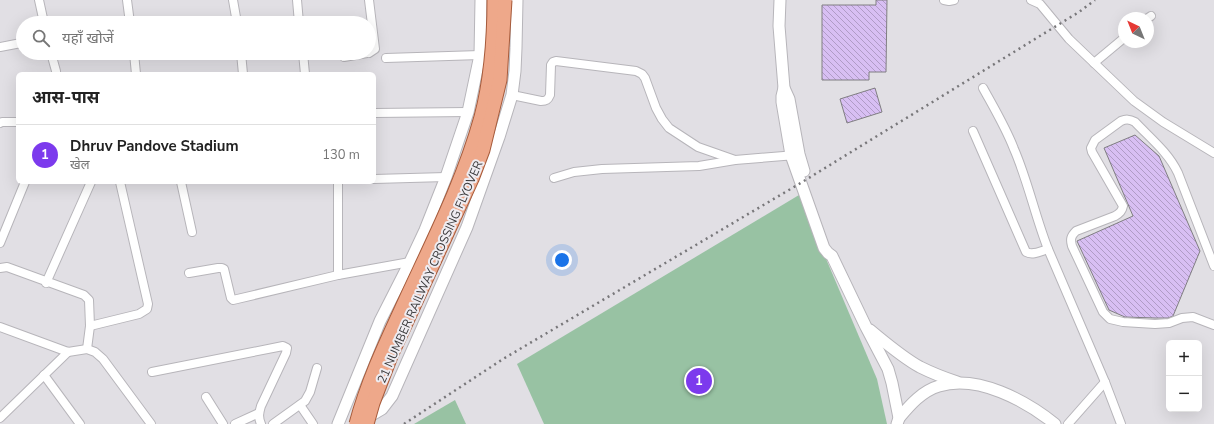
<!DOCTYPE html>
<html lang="hi">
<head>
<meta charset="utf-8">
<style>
  :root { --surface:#fff; --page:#f6f6f6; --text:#222; --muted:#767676; --line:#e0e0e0; --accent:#7c3aed }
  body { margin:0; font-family:"Nunito Sans","Noto Sans Devanagari",sans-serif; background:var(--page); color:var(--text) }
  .controls { position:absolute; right:12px; bottom:12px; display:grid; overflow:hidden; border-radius:6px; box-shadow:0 4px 16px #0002 }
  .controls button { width:36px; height:36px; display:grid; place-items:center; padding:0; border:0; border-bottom:1px solid var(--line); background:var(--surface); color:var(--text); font:20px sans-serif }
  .compass { position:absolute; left:1118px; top:12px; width:36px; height:36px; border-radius:50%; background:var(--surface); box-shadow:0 4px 16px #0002; rotate:317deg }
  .you { position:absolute; left:562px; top:260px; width:14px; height:14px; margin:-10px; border:3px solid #fff; border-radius:50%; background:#1a73e8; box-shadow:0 0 0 6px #1a73e833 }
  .badge { display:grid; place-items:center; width:26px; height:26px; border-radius:50%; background:var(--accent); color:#fff; font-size:13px; font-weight:700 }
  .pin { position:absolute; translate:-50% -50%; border:2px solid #fff; box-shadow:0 1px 4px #0006 }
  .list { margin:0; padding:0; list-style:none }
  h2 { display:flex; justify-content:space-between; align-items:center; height:52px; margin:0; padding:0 16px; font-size:17px }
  h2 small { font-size:13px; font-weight:400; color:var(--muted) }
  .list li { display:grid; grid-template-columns:26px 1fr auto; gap:12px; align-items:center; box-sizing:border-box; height:60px; padding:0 16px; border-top:1px solid var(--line) }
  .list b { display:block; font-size:15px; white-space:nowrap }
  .list p { margin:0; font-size:13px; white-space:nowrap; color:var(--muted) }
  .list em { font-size:13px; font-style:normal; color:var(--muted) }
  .icon { flex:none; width:22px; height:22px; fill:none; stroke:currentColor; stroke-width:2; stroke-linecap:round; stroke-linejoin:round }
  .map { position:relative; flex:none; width:1214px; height:424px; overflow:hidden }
  .search { position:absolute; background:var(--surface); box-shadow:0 4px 16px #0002; left:16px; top:16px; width:360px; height:44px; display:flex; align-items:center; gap:10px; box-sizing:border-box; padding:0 14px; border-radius:22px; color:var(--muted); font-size:15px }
  .panel { position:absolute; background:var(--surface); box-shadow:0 4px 16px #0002; left:16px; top:72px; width:360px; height:112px; border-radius:6px }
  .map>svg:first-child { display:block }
  .green { fill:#98c2a3 }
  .building { fill:url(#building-back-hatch); stroke:#807e82 }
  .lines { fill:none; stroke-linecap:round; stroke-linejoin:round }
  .street-casing { stroke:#b7b5ba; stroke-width:10 }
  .secondary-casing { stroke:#b7b5ba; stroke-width:13 }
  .street { stroke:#fff; stroke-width:8 }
  .secondary { stroke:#fff; stroke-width:11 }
  .rail { stroke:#78777a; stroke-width:2.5; stroke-dasharray:2 4; stroke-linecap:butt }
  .primary-bridge-casing { stroke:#a75b3b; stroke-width:15; stroke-linecap:butt }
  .primary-bridge { stroke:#eea88a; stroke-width:13 }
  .labels { text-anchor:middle; stroke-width:4; stroke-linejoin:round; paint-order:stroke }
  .street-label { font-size:12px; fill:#383739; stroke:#efecf1 }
</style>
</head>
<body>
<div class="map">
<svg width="1214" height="424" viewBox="0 0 1214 424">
  <defs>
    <pattern id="building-back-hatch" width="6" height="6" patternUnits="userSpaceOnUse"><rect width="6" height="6" fill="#d8bff3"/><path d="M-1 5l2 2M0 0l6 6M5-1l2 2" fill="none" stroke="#b09cc6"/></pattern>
  </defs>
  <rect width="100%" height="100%" fill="#e1dfe4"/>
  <g class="green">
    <polygon points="799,195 877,379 887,424 544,424 517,364"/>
    <polygon points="455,400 466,424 414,424"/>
  </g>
  <g class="building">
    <polygon points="876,0 887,0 886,72 869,72 869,80 822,80 822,5 876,5"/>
    <polygon points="875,88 882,112 847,123 840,99"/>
    <polygon points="1135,135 1159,156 1200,251 1173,316 1168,318 1155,318 1125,317 1109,310 1077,241 1133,216 1104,148"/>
  </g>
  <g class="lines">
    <g class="street-casing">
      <g id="street">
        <polyline points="39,0 44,23"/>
        <polyline points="127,0 130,23"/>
        <polyline points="233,0 237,23"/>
        <polyline points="297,0 299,23"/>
        <polyline points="944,0 949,1 954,0"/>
        <polyline points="1031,0 1040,4 1069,39 1134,101 1163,122 1214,153"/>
        <polyline points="1148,18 1151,16"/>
        <polyline points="0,47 21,43"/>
        <polyline points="51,53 56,71"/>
        <polyline points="134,53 136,74"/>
        <polyline points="241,53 243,74"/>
        <polyline points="303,53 305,74"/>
        <polyline points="369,53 375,49 369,0"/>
        <polyline points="344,57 367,53"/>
        <polyline points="386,58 480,55"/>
        <polyline points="1094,63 1124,38"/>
        <path d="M983,88c11,20 23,40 31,61 14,32 21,67 34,100l57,133 16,42"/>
        <path d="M512,95l29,6c5,0 7,-1 9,-6l1,-30 2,-3 3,-1 80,10 6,3 3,4 11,30 6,11 7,9 29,19 37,13"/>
        <polyline points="374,113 468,112"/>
        <polyline points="0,123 2,122 18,122"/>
        <path d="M973,131l53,121c7,4 15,-1 22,-3"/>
        <polyline points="554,178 574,172 602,169 699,166 735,160 796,155"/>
        <polyline points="374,179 446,177"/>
        <polyline points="181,182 192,232"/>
        <polyline points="0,243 25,182"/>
        <path d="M1214,266l-36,-93c-10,-21 -28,-35 -43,-51 -6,-3 -9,-3 -14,-1l-26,19 -4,8 1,4 31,54c-1,5 -3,7 -8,10l-39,15c-5,5 -6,8 -4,15l31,66 7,7 13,3 32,2 14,-1 13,-5 11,-1 21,8"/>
        <polyline points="0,268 7,267 84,295 89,300 90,326 87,349"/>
        <polyline points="189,273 218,268 222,268 224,269 231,298 233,300 338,275 410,262"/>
        <polyline points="338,275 338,182"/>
        <polyline points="46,283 91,182"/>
        <polyline points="90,326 139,314 147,309 148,304 120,182"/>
        <polyline points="0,327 68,352 87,349 95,352 103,359 151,424"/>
        <path d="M152,372l131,-26 4,2 -1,5 -25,53c-2,7 -3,11 0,18"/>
        <polyline points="44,375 80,424"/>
        <polyline points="206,397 223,424"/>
        <polyline points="300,405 313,424"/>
        <polyline points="0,418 68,352"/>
        <polyline points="235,424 259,413"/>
        <polyline points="273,424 305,401 310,392 317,368"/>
        <polyline points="1068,424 1105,382"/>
      </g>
    </g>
    <g class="secondary-casing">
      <g id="secondary">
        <polyline points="780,0 779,26 784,88 789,99 799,154 804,171"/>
        <polyline points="784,88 782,96 782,102 791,155 824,248 828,253 832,256 866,327 888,369 892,383 899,418 897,424"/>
        <path d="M870,330c16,13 32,27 50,37 12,6 25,11 37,15"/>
        <path d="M899,418c11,-13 23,-27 40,-32 39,-12 87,15 116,38"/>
        <polyline points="365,419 382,409 392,396 467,227 499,137 512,95 515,71 516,48 517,0"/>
        <polyline points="338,424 380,321 410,262 425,230 446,177 468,112 480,55 481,0"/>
      </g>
    </g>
    <use href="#street" class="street"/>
    <use href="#secondary" class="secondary"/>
    <polyline class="rail" points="404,424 503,359 799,184 1079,12 1095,0"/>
    <g class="primary-bridge-casing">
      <g id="primary-bridge">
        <path d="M356,424c11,-42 30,-82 48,-121 28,-61 59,-121 77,-186 10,-38 13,-78 13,-117"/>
        <polyline points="367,424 373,403 391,356 472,179 483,150 500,80 505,0"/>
      </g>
    </g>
    <use href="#primary-bridge" class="primary-bridge"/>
  </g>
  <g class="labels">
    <g class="street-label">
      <text transform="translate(430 272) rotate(-66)" y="4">21 NUMBER RAILWAY CROSSING FLYOVER</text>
    </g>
  </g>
</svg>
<div class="controls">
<button>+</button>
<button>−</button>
</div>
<svg class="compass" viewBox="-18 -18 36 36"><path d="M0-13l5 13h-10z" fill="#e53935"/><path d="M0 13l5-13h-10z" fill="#767676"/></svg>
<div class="you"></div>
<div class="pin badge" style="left:699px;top:381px">1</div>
<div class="search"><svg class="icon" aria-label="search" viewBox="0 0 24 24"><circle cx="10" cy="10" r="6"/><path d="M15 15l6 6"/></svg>यहाँ खोजें</div>
<section class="panel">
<h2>आस-पास<small></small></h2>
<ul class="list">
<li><span class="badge">1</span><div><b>Dhruv Pandove Stadium</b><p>खेल</p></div><em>130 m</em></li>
</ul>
</section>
</div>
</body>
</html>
